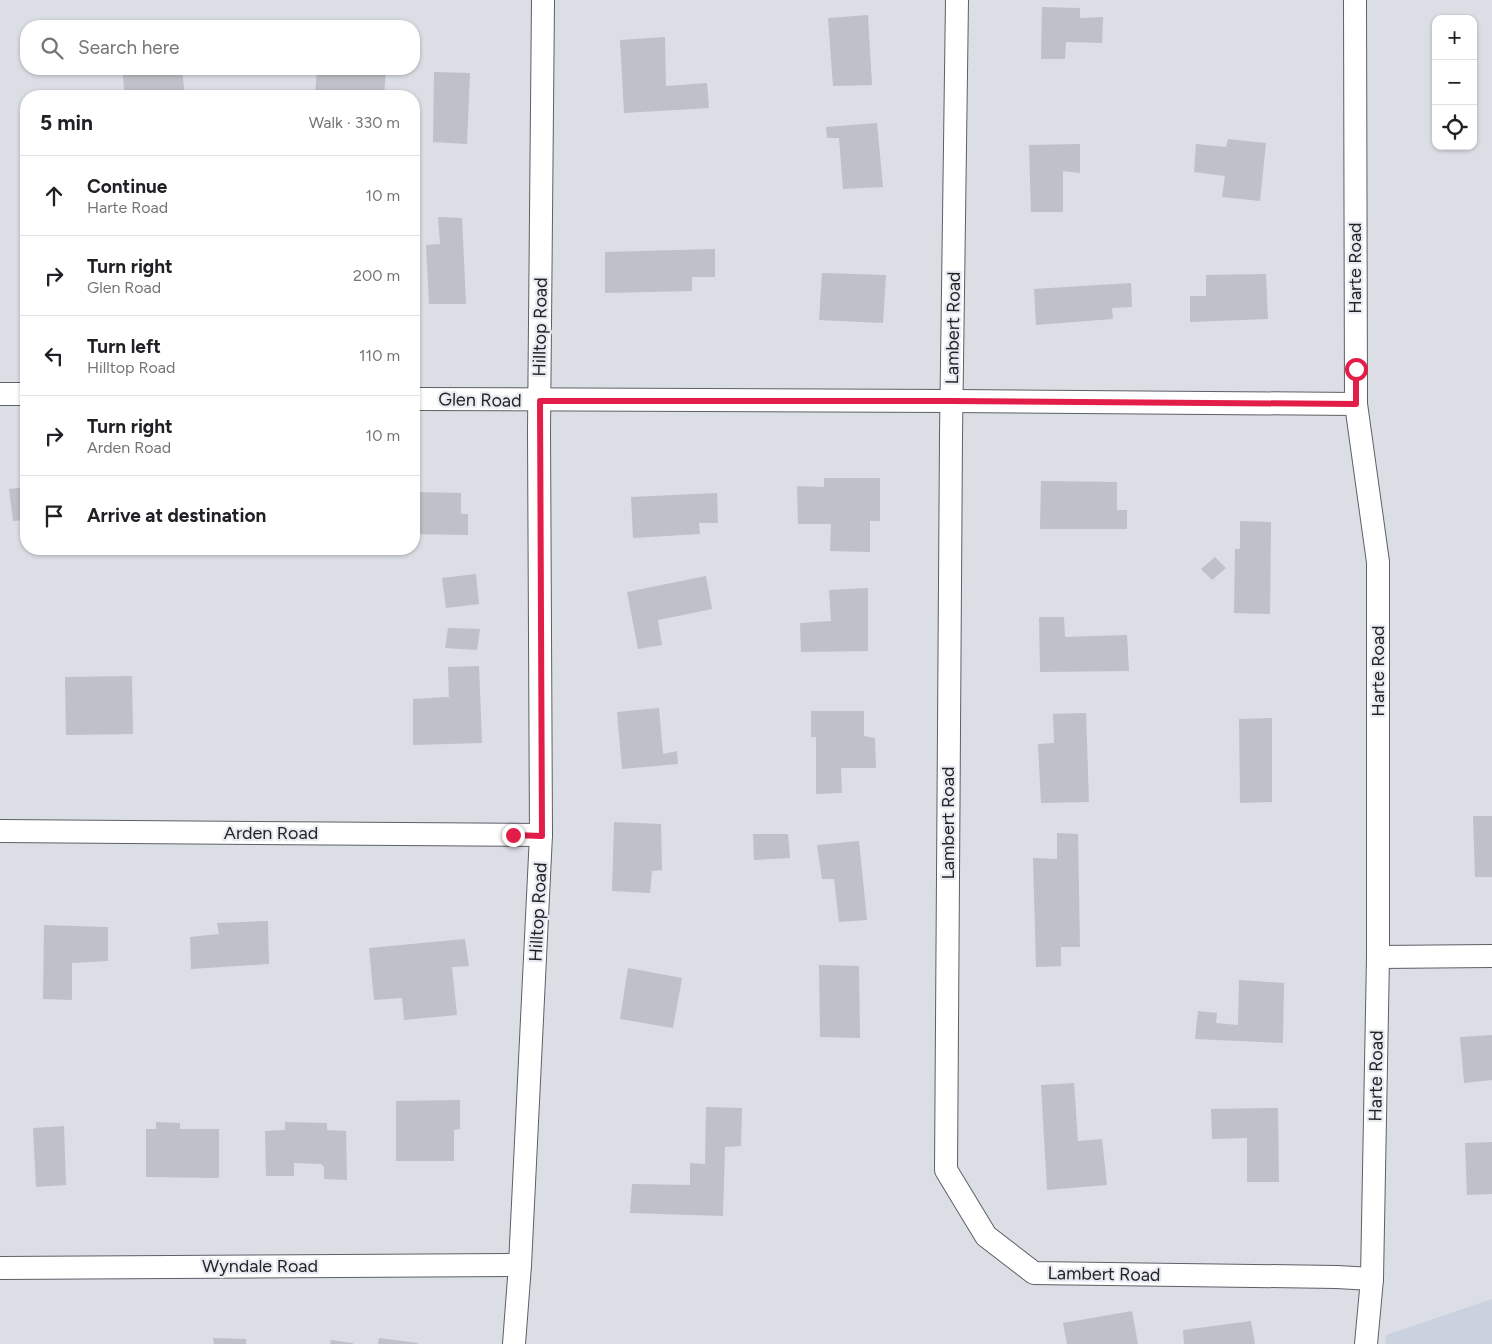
<!DOCTYPE html>
<html lang="en">
<head>
<meta charset="utf-8">
<style>
  :root { --surface:#fff; --page:#f2f2f2; --text:#202124; --muted:#757577; --line:#e0e0e0 }
  body { margin:0; font-family:Figtree,sans-serif; background:var(--page); color:var(--text) }
  .controls { position:absolute; right:15px; top:15px; display:grid; overflow:hidden; border-radius:10px; box-shadow:0 1px 4px #0004 }
  .controls button { width:45px; height:45px; display:grid; place-items:center; padding:0; border:0; border-bottom:1px solid var(--line); background:var(--surface); color:var(--text); font:25px sans-serif }
  .stop { position:absolute; width:15px; height:15px; margin:-11px; border:4px solid #e11d48; border-radius:50%; background:#fff }
  .stop.end { background:#e11d48; border-color:#fff; box-shadow:0 1px 5px #0008 }
  .list { margin:0; padding:0; list-style:none }
  h2 { display:flex; justify-content:space-between; align-items:center; height:65px; margin:0; padding:0 20px; font-size:21px }
  h2 small { font-size:16px; font-weight:400; color:var(--muted) }
  .list li { display:grid; grid-template-columns:32px 1fr auto; gap:15px; align-items:center; box-sizing:border-box; height:80px; padding:0 20px; border-top:1px solid var(--line) }
  .list b { display:block; font-size:19px; white-space:nowrap }
  .list p { margin:0; font-size:16px; white-space:nowrap; color:var(--muted) }
  .list em { font-size:16px; font-style:normal; color:var(--muted) }
  .icon { flex:none; width:28px; height:28px; fill:none; stroke:currentColor; stroke-width:2; stroke-linecap:round; stroke-linejoin:round }
  .map { position:relative; flex:none; width:1492px; height:1344px; overflow:hidden }
  .search { position:absolute; background:var(--surface); box-shadow:0 1px 4px #0004; left:20px; top:20px; width:400px; height:55px; display:flex; align-items:center; gap:12px; box-sizing:border-box; padding:0 18px; border-radius:20px; color:var(--muted); font-size:19px }
  .panel { position:absolute; background:var(--surface); box-shadow:0 1px 4px #0004; left:20px; top:90px; width:400px; height:465px; border-radius:20px }
  .map>svg:first-child { display:block }
  .built { fill:#cbd2df }
  .building { fill:#bec1c7 }
  .lines { fill:none; stroke-linecap:round; stroke-linejoin:round }
  .minor-casing { stroke:#5d6066; stroke-width:24 }
  .minor { stroke:#fff; stroke-width:22 }
  .route { stroke:#e11d48; stroke-width:6 }
  .labels { text-anchor:middle; stroke-width:4.5; stroke-linejoin:round; paint-order:stroke }
  .street-label { font-size:18px; fill:#232427; stroke:#e8ecf2 }
</style>
</head>
<body>
<div class="map">
<svg width="1492" height="1344" viewBox="0 0 1492 1344">
  <rect width="100%" height="100%" fill="#dbdee5"/>
  <polygon class="built" points="1492,1299 1492,1344 1385,1344 1386,1335"/>
  <g class="building">
    <polygon points="1042,7 1080,8 1080,18 1103,17 1102,43 1066,42 1065,59 1041,59"/>
    <polygon points="868,15 872,85 833,86 828,18"/>
    <polygon points="665,37 666,86 707,83 709,108 624,113 620,40"/>
    <polygon points="122,69 182,69 185,96 125,96"/>
    <polygon points="317,69 386,69 384,96 315,96"/>
    <polygon points="434,72 470,73 467,144 433,142"/>
    <polygon points="877,123 883,187 843,189 839,138 827,138 826,127"/>
    <polygon points="1228,139 1266,143 1260,201 1222,197 1225,176 1194,172 1196,144 1226,147"/>
    <polygon points="1080,144 1080,173 1063,171 1063,212 1031,212 1029,145"/>
    <polygon points="438,217 462,218 466,304 429,304 426,245 440,244"/>
    <polygon points="715,249 715,277 692,277 692,291 605,293 605,252"/>
    <polygon points="822,273 886,275 883,323 819,320"/>
    <polygon points="1266,274 1268,319 1190,322 1190,296 1206,296 1206,275"/>
    <polygon points="1131,283 1132,307 1112,308 1113,319 1036,325 1034,289"/>
    <polygon points="824,478 880,478 880,521 870,521 870,552 830,551 831,524 798,524 797,486 824,487"/>
    <polygon points="1041,481 1117,482 1117,510 1127,510 1127,529 1040,529"/>
    <polygon points="26,487 26,520 13,521 9,489"/>
    <polygon points="414,492 461,493 461,514 468,514 468,535 414,534"/>
    <polygon points="717,493 718,523 699,523 700,534 633,538 631,497"/>
    <polygon points="1240,521 1271,522 1270,614 1234,613 1235,549 1240,549"/>
    <polygon points="1215,557 1226,568 1212,580 1201,569"/>
    <polygon points="476,574 479,604 446,608 442,578"/>
    <polygon points="706,576 712,609 658,620 662,645 638,649 627,592"/>
    <polygon points="868,588 868,651 801,652 800,623 831,621 829,590"/>
    <polygon points="1039,617 1064,617 1065,637 1127,635 1129,671 1040,672"/>
    <polygon points="448,628 480,629 477,650 445,648"/>
    <polygon points="479,666 482,743 413,745 413,699 449,697 448,667"/>
    <polygon points="132,676 133,734 66,735 65,677"/>
    <polygon points="659,708 663,754 677,751 678,764 622,769 617,712"/>
    <polygon points="811,711 864,711 864,736 875,738 876,768 841,768 842,793 816,794 816,737 811,737"/>
    <polygon points="1086,713 1089,802 1041,803 1038,744 1054,743 1053,714"/>
    <polygon points="1272,718 1272,802 1240,803 1239,719"/>
    <polygon points="1473,816 1492,816 1492,877 1475,877"/>
    <polygon points="614,822 661,824 662,870 652,871 650,893 612,891"/>
    <polygon points="1057,833 1078,834 1080,947 1061,947 1061,966 1036,967 1033,858 1057,859"/>
    <polygon points="753,834 788,834 790,858 754,860"/>
    <polygon points="859,841 867,920 839,922 834,879 822,879 817,845"/>
    <polygon points="268,921 269,964 191,969 190,937 219,934 217,923"/>
    <polygon points="44,925 108,927 108,961 72,963 72,1000 43,999"/>
    <polygon points="465,939 469,966 452,967 457,1015 404,1020 402,998 374,1000 369,948"/>
    <polygon points="819,965 859,966 860,1038 820,1037"/>
    <polygon points="628,968 682,978 673,1028 620,1019"/>
    <polygon points="1239,980 1284,983 1283,1043 1195,1039 1198,1011 1217,1013 1216,1023 1238,1025"/>
    <polygon points="1492,1035 1492,1080 1464,1083 1460,1037"/>
    <polygon points="1074,1083 1078,1141 1102,1139 1107,1185 1047,1190 1041,1085"/>
    <polygon points="460,1100 460,1129 454,1130 454,1161 396,1161 396,1101"/>
    <polygon points="706,1107 742,1108 741,1146 725,1147 723,1216 630,1213 632,1184 690,1185 690,1163 705,1164"/>
    <polygon points="1278,1108 1279,1182 1247,1182 1247,1138 1212,1139 1211,1109"/>
    <polygon points="156,1122 180,1123 180,1129 219,1129 219,1178 146,1177 146,1129 156,1129"/>
    <polygon points="285,1122 327,1123 327,1130 346,1131 347,1180 324,1179 324,1167 321,1164 294,1163 294,1176 266,1176 265,1131 285,1130"/>
    <polygon points="64,1126 66,1185 36,1187 33,1128"/>
    <polygon points="1492,1142 1492,1194 1467,1195 1465,1143"/>
    <polygon points="1132,1311 1138,1344 1067,1344 1063,1323"/>
    <polygon points="1251,1321 1255,1344 1184,1344 1183,1330"/>
    <polygon points="213,1338 246,1339 246,1344 214,1344"/>
    <polygon points="379,1338 418,1343 418,1344 378,1344"/>
    <polygon points="331,1340 353,1343 353,1344 330,1344"/>
  </g>
  <g class="lines">
    <g class="minor-casing">
      <g id="minor">
        <polyline points="957,0 951,436 946,1170 986,1236 1034,1273 1337,1277 1372,1279"/>
        <polyline points="1355,0 1356,404 1378,562 1378,957 1372,1279 1366,1344"/>
        <polyline points="0,394 26,394"/>
        <polyline points="414,399 952,401 1356,404"/>
        <polyline points="0,831 541,835"/>
        <polyline points="1378,957 1492,956"/>
        <polyline points="0,1268 520,1265"/>
        <polyline points="514,1344 520,1265 541,835 539,432 543,0"/>
      </g>
    </g>
    <use href="#minor" class="minor"/>
  </g>
  <g class="lines">
    <polyline class="route" points="513,835 542,836 540,401 952,401 1356,404 1356,369"/>
  </g>
  <g class="labels">
    <g class="street-label">
      <text transform="translate(1355 268) rotate(-90)" y="6">Harte Road</text>
      <text transform="translate(540 327) rotate(-89)" y="6">Hilltop Road</text>
      <text transform="translate(953 328) rotate(-89)" y="6">Lambert Road</text>
      <text transform="translate(480 400) rotate(1)" y="6">Glen Road</text>
      <text transform="translate(1378 671) rotate(-90)" y="6">Harte Road</text>
      <text transform="translate(948 823) rotate(-90)" y="6">Lambert Road</text>
      <text x="271" y="839">Arden Road</text>
      <text transform="translate(538 912) rotate(-87)" y="6">Hilltop Road</text>
      <text transform="translate(1376 1076) rotate(-89)" y="6">Harte Road</text>
      <text x="260" y="1272">Wyndale Road</text>
      <text transform="translate(1104 1274) rotate(1)" y="6">Lambert Road</text>
    </g>
  </g>
</svg>
<div class="controls">
<button>+</button>
<button>−</button>
<button><svg class="icon" aria-label="locate" viewBox="0 0 24 24"><circle cx="12" cy="12" r="6"/><path d="M12 2v4M12 18v4M2 12h4M18 12h4"/></svg></button>
</div>
<div class="stop" style="left:1356px;top:369px"></div>
<div class="stop end" style="left:513px;top:835px"></div>
<div class="search"><svg class="icon" aria-label="search" viewBox="0 0 24 24"><circle cx="10" cy="10" r="6"/><path d="M15 15l6 6"/></svg>Search here</div>
<section class="panel">
<h2>5 min<small>Walk · 330 m</small></h2>
<ul class="list">
<li><svg class="icon" aria-label="ahead" viewBox="0 0 24 24"><path d="M12 20V5M6 11l6-6 6 6"/></svg><div><b>Continue</b><p>Harte Road</p></div><em>10 m</em></li>
<li><svg class="icon" aria-label="right" viewBox="0 0 24 24"><path d="M7 20v-9h11M14 6l5 5-5 5"/></svg><div><b>Turn right</b><p>Glen Road</p></div><em>200 m</em></li>
<li><svg class="icon" aria-label="left" viewBox="0 0 24 24"><path d="M17 20v-9H6M10 6l-5 5 5 5"/></svg><div><b>Turn left</b><p>Hilltop Road</p></div><em>110 m</em></li>
<li><svg class="icon" aria-label="right" viewBox="0 0 24 24"><path d="M7 20v-9h11M14 6l5 5-5 5"/></svg><div><b>Turn right</b><p>Arden Road</p></div><em>10 m</em></li>
<li><svg class="icon" aria-label="arrive" viewBox="0 0 24 24"><path d="M6 21V4h12l-3 4 3 4H6"/></svg><div><b>Arrive at destination</b></div></li>
</ul>
</section>
</div>
</body>
</html>
